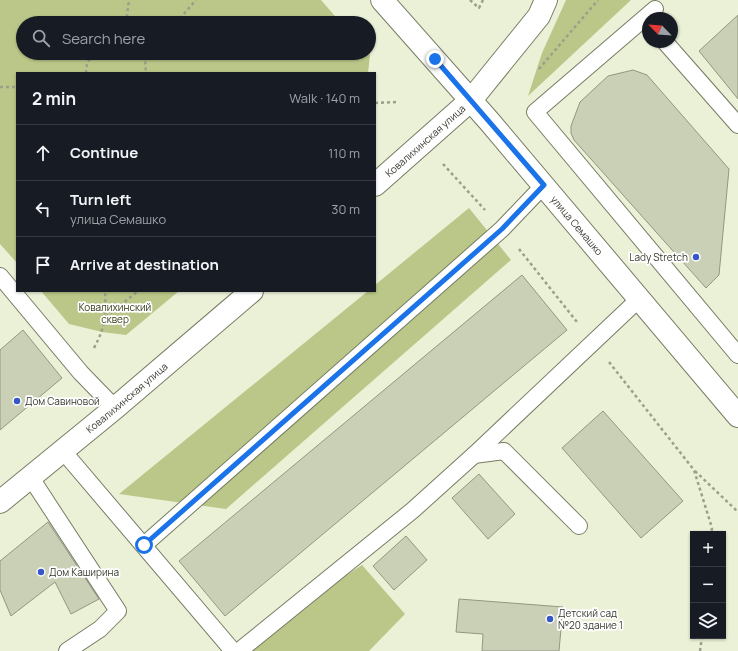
<!DOCTYPE html>
<html lang="en">
<head>
<meta charset="utf-8">
<style>
  :root { --surface:#171b24; --page:#20242c; --text:#f1f3f6; --muted:#9ea1a6; --line:#363941 }
  body { margin:0; font-family:Manrope,sans-serif; background:var(--page); color:var(--text) }
  .controls { position:absolute; right:12px; bottom:12px; display:grid; overflow:hidden; border-radius:0px; box-shadow:0 1px 3px #0004 }
  .controls button { width:36px; height:36px; display:grid; place-items:center; padding:0; border:0; border-bottom:1px solid var(--line); background:var(--surface); color:var(--text); font:20px sans-serif }
  .compass { position:absolute; left:642px; top:12px; width:36px; height:36px; border-radius:50%; background:var(--surface); box-shadow:0 1px 3px #0004; rotate:295deg }
  .stop { position:absolute; width:12px; height:12px; margin:-9px; border:3px solid #1a73e8; border-radius:50%; background:#fff }
  .stop.end { background:#1a73e8; border-color:#fff; box-shadow:0 1px 4px #0008 }
  .list { margin:0; padding:0; list-style:none }
  h2 { display:flex; justify-content:space-between; align-items:center; height:52px; margin:0; padding:0 16px; font-size:17px }
  h2 small { font-size:13px; font-weight:400; color:var(--muted) }
  .list li { display:grid; grid-template-columns:26px 1fr auto; gap:12px; align-items:center; box-sizing:border-box; height:56px; padding:0 16px; border-top:1px solid var(--line) }
  .list b { display:block; font-size:15px; white-space:nowrap }
  .list p { margin:0; font-size:13px; white-space:nowrap; color:var(--muted) }
  .list em { font-size:13px; font-style:normal; color:var(--muted) }
  .icon { flex:none; width:22px; height:22px; fill:none; stroke:currentColor; stroke-width:2; stroke-linecap:round; stroke-linejoin:round }
  .map { position:relative; flex:none; width:738px; height:651px; overflow:hidden }
  .search { position:absolute; background:var(--surface); box-shadow:0 1px 3px #0004; left:16px; top:16px; width:360px; height:44px; display:flex; align-items:center; gap:10px; box-sizing:border-box; padding:0 14px; border-radius:22px; color:var(--muted); font-size:15px }
  .panel { position:absolute; background:var(--surface); box-shadow:0 1px 3px #0004; left:16px; top:72px; width:360px; height:220px; border-radius:0px }
  .map>svg:first-child { display:block }
  .green { fill:#bac788 }
  .building { fill:#cad0b6; stroke:#929880 }
  .lines { fill:none; stroke-linecap:round; stroke-linejoin:round }
  .lane-casing { stroke:#777c64; stroke-width:18 }
  .secondary-casing { stroke:#777c64; stroke-width:24 }
  .path { stroke:#9b9f8c; stroke-width:2.5; stroke-dasharray:3 3; stroke-linecap:butt }
  .lane { stroke:#fff; stroke-width:16 }
  .secondary { stroke:#fff; stroke-width:22 }
  .route { stroke:#1a73e8; stroke-width:5 }
  .poi-dot { fill:#3757c9; stroke:#fff; stroke-width:1.5 }
  .labels { text-anchor:middle; stroke-width:3.5; stroke-linejoin:round; paint-order:stroke }
  .street-label { font-size:10px; fill:#373a2f; stroke:#fff }
  .poi-label { font-size:10px; fill:#373a2f; stroke:#fff; text-anchor:start }
  .park-label { font-size:10px; fill:#30360f; stroke:#fff }
</style>
</head>
<body>
<div class="map">
<svg width="738" height="651" viewBox="0 0 738 651">
  <rect width="100%" height="100%" fill="#ebf1d7"/>
  <g class="green">
    <polygon points="0,0 321,0 341,23 23,23 23,53 367,53 370,55 368,73 17,73 17,263 0,244"/>
    <polygon points="566,0 631,0 528,96 542,53"/>
    <polygon points="469,208 511,260 226,509 119,494 368,291 375,291 375,285"/>
    <polygon points="41,291 179,291 126,335 102,332 69,324"/>
    <polygon points="362,565 405,614 369,651 229,651"/>
  </g>
  <g class="building">
    <polygon points="738,15 738,99 699,51"/>
    <polygon points="633,70 647,75 729,169 719,275 706,288 574,140 571,133 571,126 580,102 608,76"/>
    <polygon points="522,275 567,330 225,616 179,561"/>
    <polygon points="23,330 62,378 0,430 0,350"/>
    <polygon points="603,411 683,501 641,538 562,448"/>
    <polygon points="479,474 515,514 488,539 452,498"/>
    <polygon points="48,522 99,599 71,614 55,582 11,616 0,590 0,561"/>
    <polygon points="406,536 427,560 394,590 373,566"/>
    <polygon points="459,599 563,607 559,651 482,651 483,634 456,632"/>
  </g>
  <g class="lines">
    <g class="lane-casing">
      <g id="lane">
        <polyline points="655,9 535,112 738,355"/>
        <polyline points="665,42 738,125"/>
        <polyline points="0,276 81,373 115,408"/>
        <polyline points="63,451 233,651"/>
        <polyline points="474,455 639,299"/>
        <polyline points="31,478 118,611 100,629 67,651"/>
        <polyline points="144,545 502,229 544,185"/>
        <polyline points="239,651 413,510 474,455 504,451 579,526"/>
      </g>
    </g>
    <g class="secondary-casing">
      <g id="secondary">
        <path id="s1" d="M382,0l107,121 249,295"/>
        <path id="s2" d="M375,185l96,-85 68,-84 7,-16"/>
        <path id="s3" d="M0,502l115,-94 137,-117"/>
      </g>
    </g>
    <g class="path">
      <polyline points="470,0 479,8 483,0"/>
      <polyline points="126,23 129,0"/>
      <polyline points="176,23 196,0"/>
      <polyline points="137,53 145,60 146,73"/>
      <polyline points="145,60 150,53"/>
      <polyline points="539,69 598,0"/>
      <polyline points="86,73 87,63 94,53"/>
      <polyline points="0,87 17,87"/>
      <polyline points="375,103 397,102"/>
      <polyline points="443,164 485,210"/>
      <polyline points="519,249 577,322"/>
      <polyline points="106,317 138,291"/>
      <path d="M94,348c12,-23 12,-31 11,-57"/>
      <polyline points="609,362 694,470 712,528 711,534"/>
      <polyline points="695,471 738,512"/>
      <polyline points="700,651 702,636"/>
    </g>
    <use href="#lane" class="lane"/>
    <use href="#secondary" class="secondary"/>
  </g>
  <g class="lines">
    <polyline class="route" points="144,545 502,229 544,185 435,59"/>
  </g>
  <g class="poi-dot">
    <circle cx="696" cy="257" r="4"/>
    <circle cx="17" cy="401" r="4"/>
    <circle cx="41" cy="572" r="4"/>
    <circle cx="550" cy="619" r="4"/>
  </g>
  <g class="labels">
    <g class="street-label">
      <text dy="4" stroke="none"><textPath href="#s2" startOffset="67">Ковалихинская улица</textPath></text>
      <text dy="4" stroke="none"><textPath href="#s1" startOffset="298">улица Семашко</textPath></text>
      <text dy="4" stroke="none"><textPath href="#s3" startOffset="164">Ковалихинская улица</textPath></text>
    </g>
    <g class="poi-label">
      <text x="688" y="261" text-anchor="end">Lady Stretch</text>
      <text x="25" y="405">Дом Савиновой</text>
      <text x="49" y="576">Дом Каширина</text>
      <text x="558" y="617">Детский сад<tspan x="558" dy="12">№20 здание 1</tspan></text>
    </g>
    <g class="park-label">
      <text x="115" y="311">Ковалихинский<tspan x="115" dy="12">сквер</tspan></text>
    </g>
  </g>
</svg>
<div class="controls">
<button>+</button>
<button>−</button>
<button><svg class="icon" aria-label="layers" viewBox="0 0 24 24"><path d="M12 4l9 5-9 5-9-5zM3 14l9 5 9-5"/></svg></button>
</div>
<svg class="compass" viewBox="-18 -18 36 36"><path d="M0-13l5 13h-10z" fill="#e53935"/><path d="M0 13l5-13h-10z" fill="#9ea1a6"/></svg>
<div class="stop" style="left:144px;top:545px"></div>
<div class="stop end" style="left:435px;top:59px"></div>
<div class="search"><svg class="icon" aria-label="search" viewBox="0 0 24 24"><circle cx="10" cy="10" r="6"/><path d="M15 15l6 6"/></svg>Search here</div>
<section class="panel">
<h2>2 min<small>Walk · 140 m</small></h2>
<ul class="list">
<li><svg class="icon" aria-label="ahead" viewBox="0 0 24 24"><path d="M12 20V5M6 11l6-6 6 6"/></svg><div><b>Continue</b></div><em>110 m</em></li>
<li><svg class="icon" aria-label="left" viewBox="0 0 24 24"><path d="M17 20v-9H6M10 6l-5 5 5 5"/></svg><div><b>Turn left</b><p>улица Семашко</p></div><em>30 m</em></li>
<li><svg class="icon" aria-label="arrive" viewBox="0 0 24 24"><path d="M6 21V4h12l-3 4 3 4H6"/></svg><div><b>Arrive at destination</b></div></li>
</ul>
</section>
</div>
</body>
</html>
